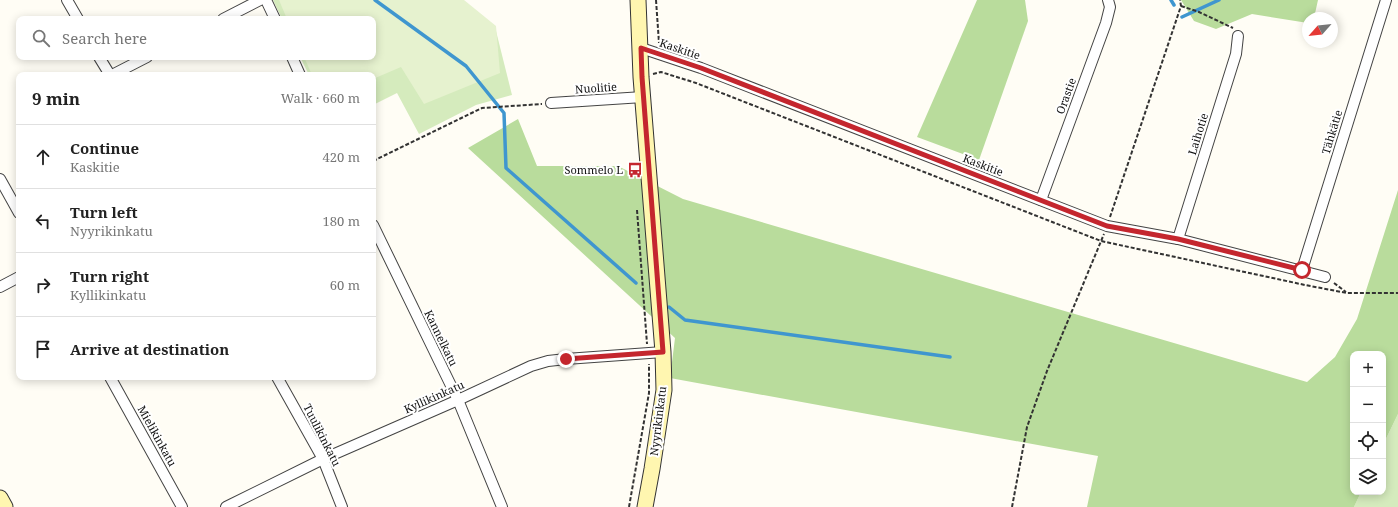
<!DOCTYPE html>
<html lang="en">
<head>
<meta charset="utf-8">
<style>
  :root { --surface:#fff; --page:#f6f6f6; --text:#222; --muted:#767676; --line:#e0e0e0 }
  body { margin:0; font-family:"Noto Serif",serif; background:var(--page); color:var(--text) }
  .controls { position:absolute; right:12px; bottom:12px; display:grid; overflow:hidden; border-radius:8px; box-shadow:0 2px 10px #0003 }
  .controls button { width:36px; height:36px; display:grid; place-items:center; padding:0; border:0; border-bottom:1px solid var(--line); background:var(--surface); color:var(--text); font:20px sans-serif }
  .compass { position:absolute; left:1302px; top:12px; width:36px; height:36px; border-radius:50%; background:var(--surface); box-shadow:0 2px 10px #0003; rotate:243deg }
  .stop { position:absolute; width:12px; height:12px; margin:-9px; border:3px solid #c4262e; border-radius:50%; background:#fff }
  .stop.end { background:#c4262e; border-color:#fff; box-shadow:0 1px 4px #0008 }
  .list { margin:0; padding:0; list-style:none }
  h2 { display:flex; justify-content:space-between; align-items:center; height:52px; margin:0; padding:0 16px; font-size:17px }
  h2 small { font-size:13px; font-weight:400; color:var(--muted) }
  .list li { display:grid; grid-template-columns:26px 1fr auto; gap:12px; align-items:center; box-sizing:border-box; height:64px; padding:0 16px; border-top:1px solid var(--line) }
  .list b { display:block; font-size:15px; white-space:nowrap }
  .list p { margin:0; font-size:13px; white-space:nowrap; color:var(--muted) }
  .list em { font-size:13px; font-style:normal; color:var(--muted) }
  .icon { flex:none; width:22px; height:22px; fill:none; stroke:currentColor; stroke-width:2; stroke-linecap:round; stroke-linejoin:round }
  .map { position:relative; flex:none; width:1398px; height:507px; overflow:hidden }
  .search { position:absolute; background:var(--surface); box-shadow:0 2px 10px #0003; left:16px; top:16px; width:360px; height:44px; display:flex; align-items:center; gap:10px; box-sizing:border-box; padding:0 14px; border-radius:8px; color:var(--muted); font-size:15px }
  .panel { position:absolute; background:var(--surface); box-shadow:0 2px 10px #0003; left:16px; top:72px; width:360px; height:308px; border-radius:8px }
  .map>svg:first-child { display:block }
  .green { fill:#d5ebbd }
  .forest { fill:#b9dc9c }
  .pitch { fill:#e6f2cf }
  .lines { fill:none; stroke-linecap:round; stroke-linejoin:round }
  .stream { stroke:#3f96cf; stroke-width:3.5 }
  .street-casing { stroke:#444; stroke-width:12 }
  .secondary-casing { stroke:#333; stroke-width:17 }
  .path { stroke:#333; stroke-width:2; stroke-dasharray:4 2; stroke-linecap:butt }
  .street { stroke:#fff; stroke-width:10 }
  .secondary { stroke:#fff6b0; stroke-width:15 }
  .route { stroke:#c4262e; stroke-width:5 }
  .labels { text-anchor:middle; stroke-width:4; stroke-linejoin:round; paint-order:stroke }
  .street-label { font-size:11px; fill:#111; stroke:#fff }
  .poi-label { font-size:11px; fill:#111; stroke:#fff; text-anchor:end }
</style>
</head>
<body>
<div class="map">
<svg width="1398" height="507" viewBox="0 0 1398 507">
  <rect width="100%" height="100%" fill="#fffdf5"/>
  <g class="green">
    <polygon points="273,0 461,0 495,27 512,95 476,105 419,134 397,93 373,105 373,75 309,75 300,57 373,57 373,19 282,19"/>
    <polygon points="1398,414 1398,507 1354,507 1361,492 1383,492 1383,445"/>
  </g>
  <g class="forest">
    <polygon points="977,0 1025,0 1028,21 979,160 917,137"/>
    <polygon points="1181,0 1318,0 1314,18 1308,18 1308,23 1252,14 1216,29 1194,21"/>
    <polygon points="518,119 537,166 618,166 683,199 1307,382 1335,357 1357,319 1398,190 1398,414 1383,445 1383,354 1353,354 1353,492 1361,492 1354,507 1087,507 1098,456 670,378 675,338 468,148"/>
  </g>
  <polygon class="pitch" points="279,0 464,0 496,26 500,73 424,104 401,67 373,79 373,75 312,75 304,57 373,57 373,19 287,19"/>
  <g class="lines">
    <g class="stream">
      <polyline points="375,0 466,66 504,113 506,168 636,283"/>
      <polyline points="1171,0 1174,5"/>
      <polyline points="1182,17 1219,0"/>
      <polyline points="669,307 685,320 950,357"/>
    </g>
    <g class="street-casing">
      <g id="street">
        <polyline points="67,0 78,19"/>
        <polyline points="266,0 275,19"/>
        <polyline points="223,19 260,0"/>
        <polyline points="641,48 701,68 1107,226 1178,239 1325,277"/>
        <polyline points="99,57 110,75"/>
        <polyline points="292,57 300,75"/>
        <polyline points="112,75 147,57"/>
        <polyline points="551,103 643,97"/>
        <polyline points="0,179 19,213"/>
        <polyline points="1041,200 1106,23 1110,7 1108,0"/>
        <polyline points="373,225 458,400 502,507"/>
        <polyline points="1178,239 1236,54 1238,36"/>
        <polyline points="1302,270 1386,0"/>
        <polyline points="0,287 19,277"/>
        <polyline points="110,377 182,507"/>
        <polyline points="277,377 323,459 342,507"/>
        <polyline points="226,507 323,459 458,400 531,366 548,361 566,359 663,352"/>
      </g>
    </g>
    <g class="secondary-casing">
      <g id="secondary">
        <polyline points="638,0 641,77 663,352 664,390 652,469 645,507"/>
        <polyline points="0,498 5,507"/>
      </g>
    </g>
    <g class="path">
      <polyline points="656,0 659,43"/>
      <polyline points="1181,6 1199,12 1233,28"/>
      <polyline points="653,74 661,72 696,83 1101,241 1305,285 1347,293 1398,293"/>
      <polyline points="373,161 482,108 542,104"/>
      <polyline points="637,210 647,344"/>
      <polyline points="1110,217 1181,6 1180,0"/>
      <polyline points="1334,283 1346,292"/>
      <polyline points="629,507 649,393 649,364"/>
      <polyline points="1012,507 1027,427 1047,371 1104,234"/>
    </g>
    <use href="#street" class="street"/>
    <use href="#secondary" class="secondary"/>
  </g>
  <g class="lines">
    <polyline class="route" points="566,359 663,352 642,77 641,48 701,68 1107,226 1178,239 1302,270"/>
  </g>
  <defs>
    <g id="bus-bare" transform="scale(1.2)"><path d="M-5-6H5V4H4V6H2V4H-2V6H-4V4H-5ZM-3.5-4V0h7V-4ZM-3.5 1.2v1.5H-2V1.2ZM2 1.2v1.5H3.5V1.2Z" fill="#c4262e" stroke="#fff" stroke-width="2.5" paint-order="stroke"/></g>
  </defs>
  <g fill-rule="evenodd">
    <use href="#bus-bare" x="635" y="170"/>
  </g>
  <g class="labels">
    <g class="street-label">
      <text transform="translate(680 49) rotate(19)" y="4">Kaskitie</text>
      <text transform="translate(596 88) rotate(-4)" y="4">Nuolitie</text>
      <text transform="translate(1066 96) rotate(-70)" y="4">Orastie</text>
      <text transform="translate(1332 132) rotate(-73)" y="4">Tähkätie</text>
      <text transform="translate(1198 134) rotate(-73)" y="4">Laihotie</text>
      <text transform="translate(983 165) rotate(21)" y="4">Kaskitie</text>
      <text transform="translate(441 338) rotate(64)" y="4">Kannelkatu</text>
      <text transform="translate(434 397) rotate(-24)" y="4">Kyllikinkatu</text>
      <text transform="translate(658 421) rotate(-83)" y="4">Nyyrikinkatu</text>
      <text transform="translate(322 435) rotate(63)" y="4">Tuulikinkatu</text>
      <text transform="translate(157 436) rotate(61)" y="4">Mielikinkatu</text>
    </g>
    <g class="poi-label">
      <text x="623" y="174">Sommelo L</text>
    </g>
  </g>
</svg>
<div class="controls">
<button>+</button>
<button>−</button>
<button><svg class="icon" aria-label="locate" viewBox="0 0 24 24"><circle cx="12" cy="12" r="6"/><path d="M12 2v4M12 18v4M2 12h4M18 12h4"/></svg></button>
<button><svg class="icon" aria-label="layers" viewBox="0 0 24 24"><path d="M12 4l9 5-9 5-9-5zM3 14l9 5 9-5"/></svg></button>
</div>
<svg class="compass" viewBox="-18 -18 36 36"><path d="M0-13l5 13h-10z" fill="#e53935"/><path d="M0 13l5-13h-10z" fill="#767676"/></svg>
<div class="stop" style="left:1302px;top:270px"></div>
<div class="stop end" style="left:566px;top:359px"></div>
<div class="search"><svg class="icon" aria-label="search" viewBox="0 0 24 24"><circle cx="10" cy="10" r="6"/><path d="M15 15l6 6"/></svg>Search here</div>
<section class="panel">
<h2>9 min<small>Walk · 660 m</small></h2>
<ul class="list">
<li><svg class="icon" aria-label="ahead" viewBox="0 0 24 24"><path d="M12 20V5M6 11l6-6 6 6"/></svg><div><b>Continue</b><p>Kaskitie</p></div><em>420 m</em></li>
<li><svg class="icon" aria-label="left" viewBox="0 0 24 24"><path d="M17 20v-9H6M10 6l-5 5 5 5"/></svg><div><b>Turn left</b><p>Nyyrikinkatu</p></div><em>180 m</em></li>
<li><svg class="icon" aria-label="right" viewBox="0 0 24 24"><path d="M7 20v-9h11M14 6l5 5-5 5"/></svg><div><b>Turn right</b><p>Kyllikinkatu</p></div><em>60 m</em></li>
<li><svg class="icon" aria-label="arrive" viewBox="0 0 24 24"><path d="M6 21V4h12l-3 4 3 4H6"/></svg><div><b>Arrive at destination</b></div></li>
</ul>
</section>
</div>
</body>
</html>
